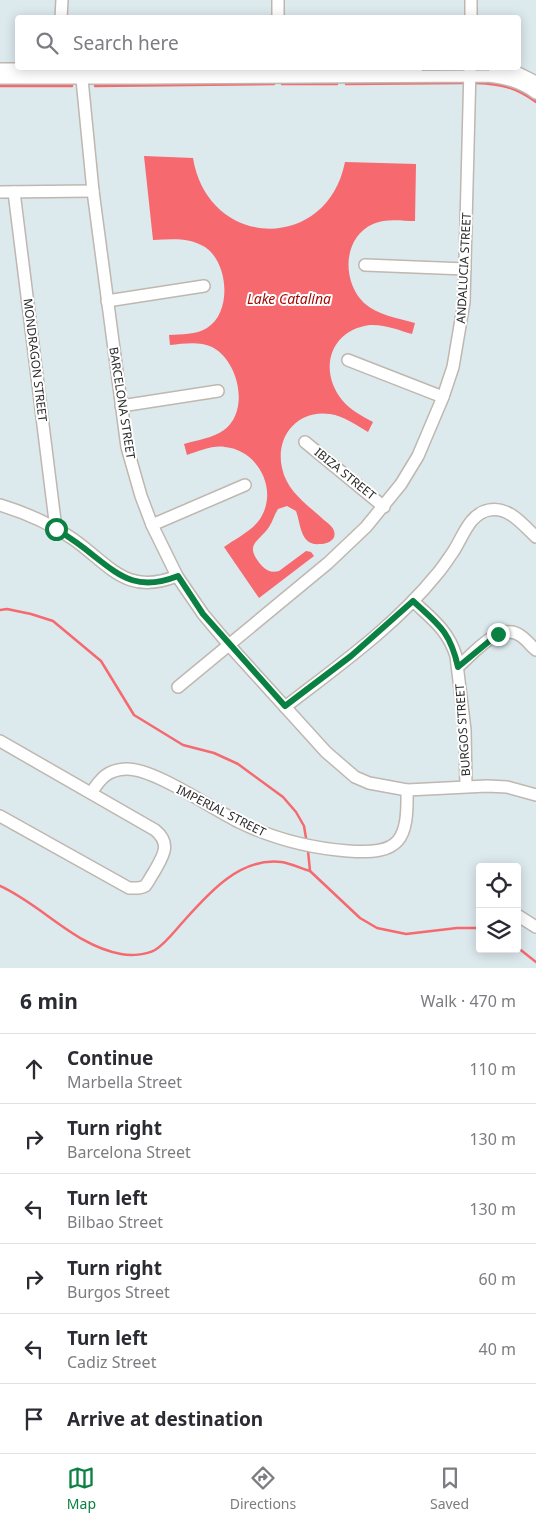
<!DOCTYPE html>
<html lang="en">
<head>
<meta charset="utf-8">
<style>
  :root { --surface:#fff; --page:#f2f2f3; --text:#2b2b33; --muted:#7c7c81; --line:#e1e1e2; --accent:#0b8043 }
  body { margin:0; font-family:"Noto Sans",sans-serif; background:var(--page); color:var(--text) }
  .controls { position:absolute; right:15px; bottom:15px; display:grid; overflow:hidden; border-radius:5px; box-shadow:0 2px 12px #0003 }
  .controls button { width:45px; height:45px; display:grid; place-items:center; padding:0; border:0; border-bottom:1px solid var(--line); background:var(--surface); color:var(--text); font:25px sans-serif }
  .stop { position:absolute; width:15px; height:15px; margin:-11px; border:4px solid #0b8043; border-radius:50%; background:#fff }
  .stop.end { background:#0b8043; border-color:#fff; box-shadow:0 1px 5px #0008 }
  .list { margin:0; padding:0; list-style:none }
  h2 { display:flex; justify-content:space-between; align-items:center; height:65px; margin:0; padding:0 20px; font-size:21px }
  h2 small { font-size:16px; font-weight:400; color:var(--muted) }
  .list li { display:grid; grid-template-columns:32px 1fr auto; gap:15px; align-items:center; box-sizing:border-box; height:70px; padding:0 20px; border-top:1px solid var(--line) }
  .list b { display:block; font-size:19px; white-space:nowrap }
  .list p { margin:0; font-size:16px; white-space:nowrap; color:var(--muted) }
  .list em { font-size:16px; font-style:normal; color:var(--muted) }
  .icon { flex:none; width:28px; height:28px; fill:none; stroke:currentColor; stroke-width:2; stroke-linecap:round; stroke-linejoin:round }
  .map { position:relative; flex:none; width:536px; height:968px; overflow:hidden }
  .search { position:absolute; background:var(--surface); box-shadow:0 2px 12px #0003; left:15px; right:15px; top:15px; height:55px; display:flex; align-items:center; gap:12px; box-sizing:border-box; padding:0 18px; border-radius:5px; color:var(--muted); font-size:19px }
  .sheet { height:485px; background:var(--surface) }
  nav { display:flex; justify-content:space-around; align-items:center; box-sizing:border-box; height:70px; border-top:1px solid var(--line); background:var(--surface); font-size:14px; color:var(--muted) }
  nav a { display:grid; justify-items:center; gap:2px }
  nav .on { color:var(--accent) }
  .map>svg:first-child { display:block }
  .water { fill:#f5696f }
  .lines { fill:none; stroke-linecap:round; stroke-linejoin:round }
  .stream { stroke:#f5696f; stroke-width:2.5 }
  .minor-casing { stroke:#bfb7b0; stroke-width:14 }
  .minor { stroke:#fff; stroke-width:11 }
  .route { stroke:#0b8043; stroke-width:6 }
  .labels { text-anchor:middle; stroke-width:4; stroke-linejoin:round; paint-order:stroke }
  .street-label { font-size:12px; fill:#2a2a2a; stroke:#fff }
  .water-label { font-size:14px; font-style:italic; fill:#a30c06; stroke:#fff }
</style>
</head>
<body>
<div class="map">
<svg width="536" height="968" viewBox="0 0 536 968">
  <rect width="100%" height="100%" fill="#dce9ed"/>
  <path class="water" d="M144,156l49,2c15,92 134,95 152,4l71,2 -1,57c-13,0 -29,-3 -42,3 -31,14 -31,58 -9,79 13,12 34,15 51,20l-3,11c-13,-4 -28,-10 -42,-9 -40,5 -52,45 -28,75 8,10 20,16 31,22l-5,10c-12,-7 -24,-16 -38,-18 -33,-5 -55,23 -48,54 5,24 26,37 42,52 4,3 9,7 10,11 3,9 -7,13 -14,13 -20,2 -19,-20 -24,-33l-9,-5 -9,3c-4,6 -5,12 -9,18 -11,16 -26,17 -7,39 5,5 10,7 17,5l27,-20 5,1 3,4 -55,42 -35,-51c11,-8 28,-16 36,-28 19,-29 -2,-69 -35,-72 -12,-2 -26,4 -38,8l-3,-11c13,-4 29,-6 40,-14 26,-19 15,-69 -12,-83 -13,-6 -29,-3 -42,-2l-1,-10c12,-1 27,0 38,-7 25,-15 22,-65 -2,-81 -16,-10 -34,-8 -52,-7z"/>
  <g class="lines">
    <g class="stream">
      <path d="M476,83c26,1 39,4 60,19"/>
      <polyline points="282,84 337,84"/>
      <polyline points="346,84 463,83"/>
      <polyline points="0,86 72,86"/>
      <polyline points="95,86 274,84"/>
      <polyline points="0,610 7,609 31,614 53,621 101,661 134,715 183,745 214,753 238,764 283,797 296,812 304,826 306,838"/>
      <polyline points="308,851 310,871 360,918 377,928 406,934 457,928 480,928"/>
      <path d="M0,886c42,19 75,60 121,68 10,2 25,1 34,-4 10,-6 19,-18 27,-27 25,-28 57,-66 99,-61 9,1 19,6 29,9"/>
      <polyline points="517,947 536,962"/>
    </g>
    <g class="minor-casing">
      <g id="minor">
        <polyline points="278,0 278,18"/>
        <polyline points="61,18 62,0"/>
        <polyline points="471,18 471,0"/>
        <polyline points="494,68 516,72 536,82"/>
        <polyline points="0,69 417,68"/>
        <polyline points="81,69 93,191 127,447 141,496 152,525 177,576 203,614 229,645 326,752 355,777 369,783 407,790 487,786 507,787 536,795"/>
        <path d="M0,78h140l347,-2c19,2 34,6 49,17"/>
        <polyline points="0,192 93,191"/>
        <polyline points="14,192 56,529"/>
        <polyline points="365,265 465,269"/>
        <polyline points="107,301 204,286"/>
        <polyline points="348,360 443,397"/>
        <polyline points="121,406 218,391"/>
        <polyline points="305,442 384,507"/>
        <path d="M0,505c26,8 51,19 73,34 38,27 53,57 104,37"/>
        <polyline points="152,525 245,485"/>
        <path d="M413,601c19,18 35,29 43,55l9,74 1,56"/>
        <path d="M458,667c15,-13 42,-47 63,-31 6,4 10,10 15,14"/>
        <polyline points="178,687 328,563 366,527 401,484 418,456 443,397 453,367 464,302 470,68"/>
        <path d="M285,707c53,-41 110,-81 152,-133 6,-7 11,-15 16,-22 10,-15 16,-38 36,-42 20,-4 34,15 47,27"/>
        <path d="M0,741l155,89c17,14 8,26 -1,42 -3,4 -6,11 -9,14 -5,3 -11,2 -16,2l-129,-72"/>
        <path d="M91,793c10,-15 16,-23 35,-24 28,-1 86,40 113,53 35,17 70,26 109,29 53,4 60,-11 59,-61"/>
        <polyline points="517,915 536,927"/>
      </g>
    </g>
    <use href="#minor" class="minor"/>
  </g>
  <g class="lines">
    <path class="route" d="M56,529c13,8 26,17 38,27 29,23 46,35 84,20l25,38 82,92 66,-50 62,-55c25,23 37,30 45,66l40,-33"/>
  </g>
  <g class="labels">
    <g class="street-label">
      <text transform="translate(464 268) rotate(-87)" y="4">ANDALUCIA STREET</text>
      <text transform="translate(35 360) rotate(83)" y="4">MONDRAGON STREET</text>
      <text transform="translate(122 403) rotate(81)" y="4">BARCELONA STREET</text>
      <text transform="translate(345 474) rotate(39)" y="4">IBIZA STREET</text>
      <text transform="translate(463 730) rotate(-94)" y="4">BURGOS STREET</text>
      <text transform="translate(221 811) rotate(27)" y="4">IMPERIAL STREET</text>
    </g>
    <g class="water-label">
      <text x="289" y="304">Lake Catalina</text>
    </g>
  </g>
</svg>
<div class="controls">
<button><svg class="icon" aria-label="locate" viewBox="0 0 24 24"><circle cx="12" cy="12" r="6"/><path d="M12 2v4M12 18v4M2 12h4M18 12h4"/></svg></button>
<button><svg class="icon" aria-label="layers" viewBox="0 0 24 24"><path d="M12 4l9 5-9 5-9-5zM3 14l9 5 9-5"/></svg></button>
</div>
<div class="stop" style="left:56px;top:529px"></div>
<div class="stop end" style="left:498px;top:634px"></div>
<div class="search"><svg class="icon" aria-label="search" viewBox="0 0 24 24"><circle cx="10" cy="10" r="6"/><path d="M15 15l6 6"/></svg>Search here</div>
</div>
<section class="sheet">
<h2>6 min<small>Walk · 470 m</small></h2>
<ul class="list">
<li><svg class="icon" aria-label="ahead" viewBox="0 0 24 24"><path d="M12 20V5M6 11l6-6 6 6"/></svg><div><b>Continue</b><p>Marbella Street</p></div><em>110 m</em></li>
<li><svg class="icon" aria-label="right" viewBox="0 0 24 24"><path d="M7 20v-9h11M14 6l5 5-5 5"/></svg><div><b>Turn right</b><p>Barcelona Street</p></div><em>130 m</em></li>
<li><svg class="icon" aria-label="left" viewBox="0 0 24 24"><path d="M17 20v-9H6M10 6l-5 5 5 5"/></svg><div><b>Turn left</b><p>Bilbao Street</p></div><em>130 m</em></li>
<li><svg class="icon" aria-label="right" viewBox="0 0 24 24"><path d="M7 20v-9h11M14 6l5 5-5 5"/></svg><div><b>Turn right</b><p>Burgos Street</p></div><em>60 m</em></li>
<li><svg class="icon" aria-label="left" viewBox="0 0 24 24"><path d="M17 20v-9H6M10 6l-5 5 5 5"/></svg><div><b>Turn left</b><p>Cadiz Street</p></div><em>40 m</em></li>
<li><svg class="icon" aria-label="arrive" viewBox="0 0 24 24"><path d="M6 21V4h12l-3 4 3 4H6"/></svg><div><b>Arrive at destination</b></div></li>
</ul>
</section>
<nav>
<a class="on"><svg class="icon" aria-label="map" viewBox="0 0 24 24"><path d="M3 6l6-2 6 2 6-2v14l-6 2-6-2-6 2zM9 4v14M15 6v14"/></svg>Map</a>
<a><svg class="icon" aria-label="directions" viewBox="0 0 24 24"><path d="M12 3l9 9-9 9-9-9zM9 14v-3h6M13 9l2 2-2 2"/></svg>Directions</a>
<a><svg class="icon" aria-label="saved" viewBox="0 0 24 24"><path d="M7 4h10v16l-5-4-5 4z"/></svg>Saved</a>
</nav>
</body>
</html>
